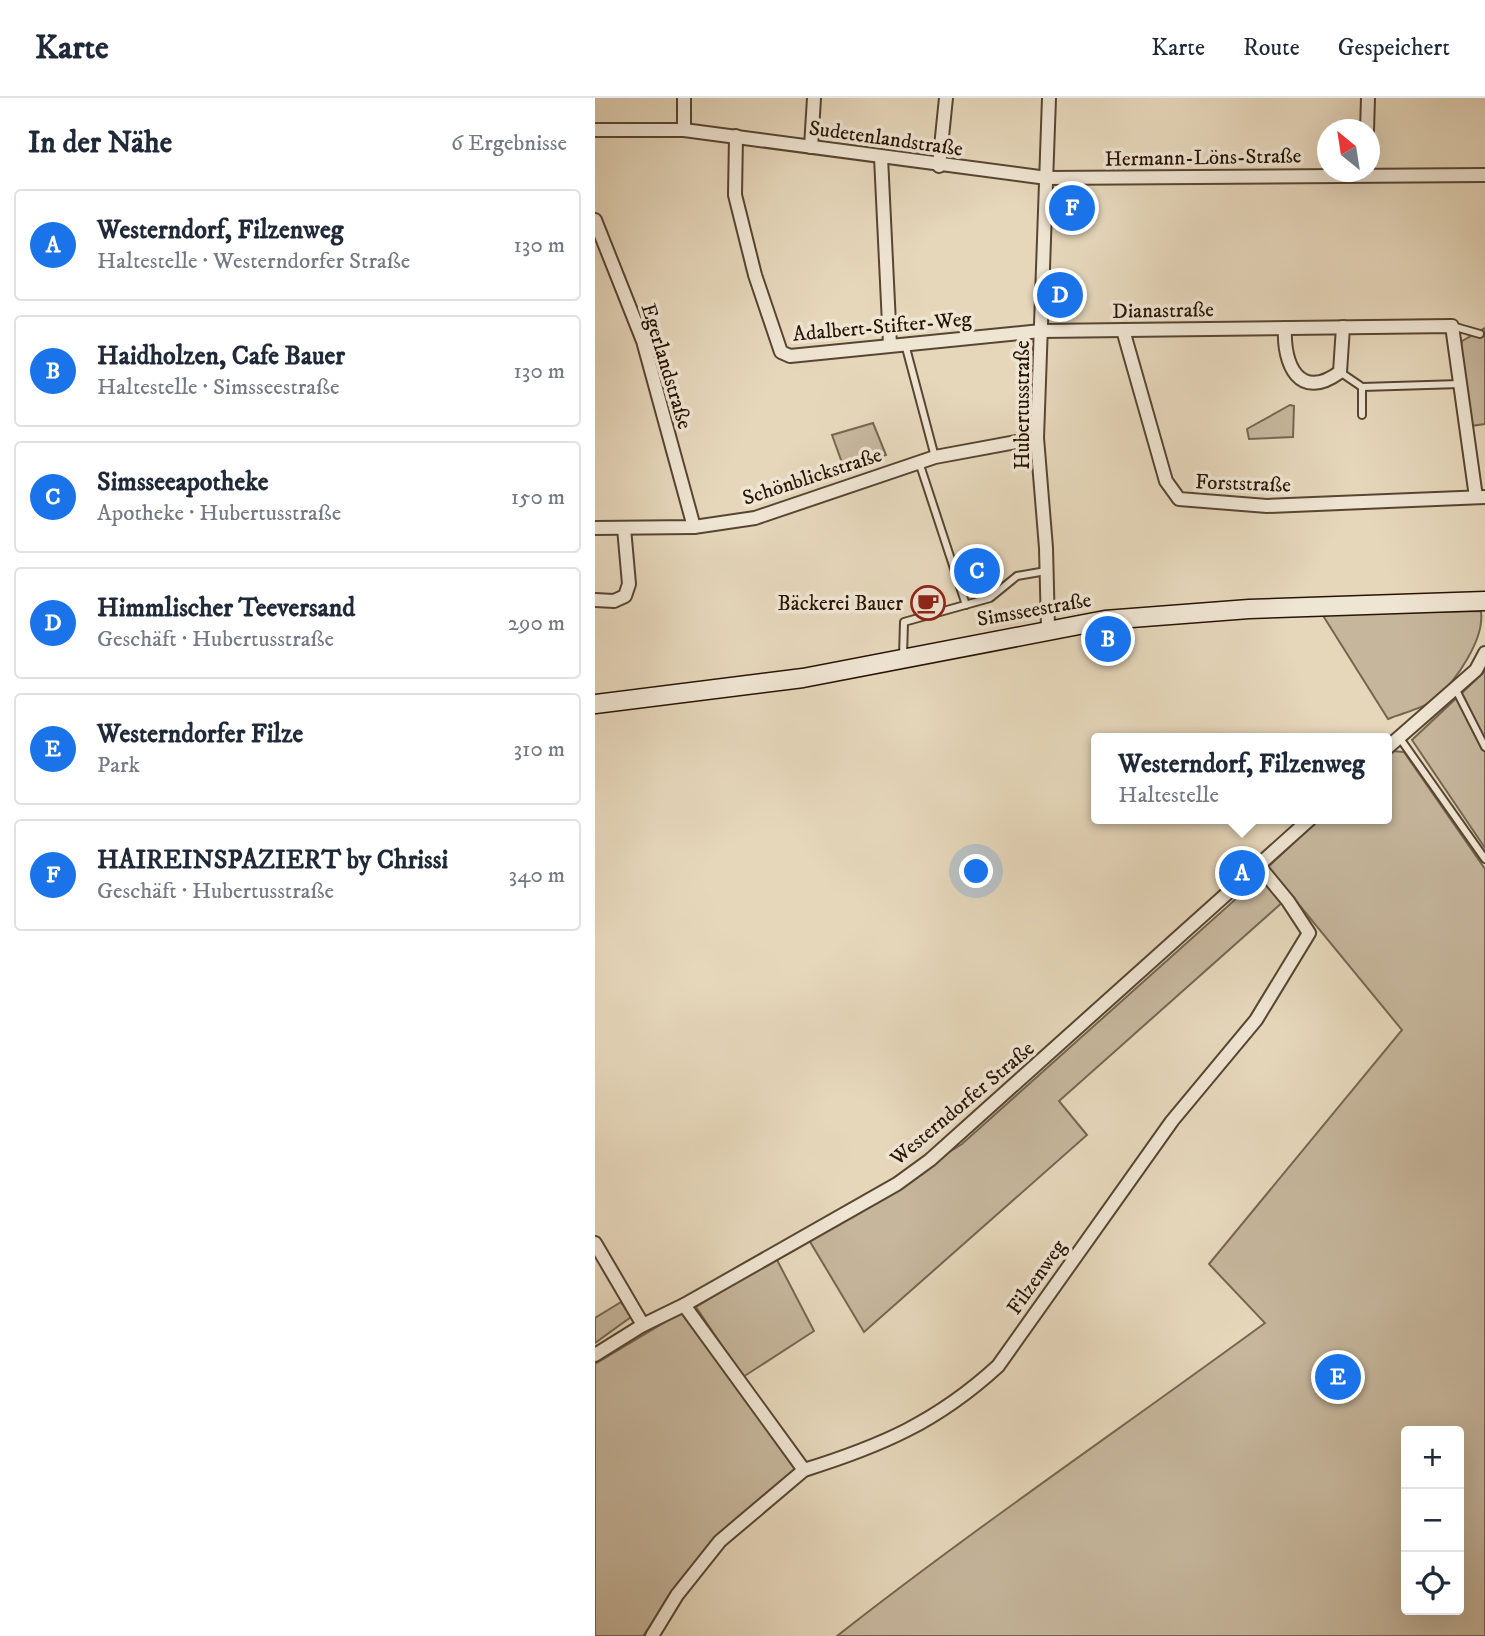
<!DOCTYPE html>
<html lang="de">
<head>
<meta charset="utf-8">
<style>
  :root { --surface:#fff; --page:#f6f6f7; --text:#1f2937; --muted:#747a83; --line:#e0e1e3; --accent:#1a73e8 }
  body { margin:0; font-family:"IM FELL DW Pica",serif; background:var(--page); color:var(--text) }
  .controls { position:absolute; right:21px; bottom:21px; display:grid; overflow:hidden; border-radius:7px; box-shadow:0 7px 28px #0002 }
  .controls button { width:63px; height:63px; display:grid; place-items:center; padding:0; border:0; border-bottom:2px solid var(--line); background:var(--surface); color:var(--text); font:35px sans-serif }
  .compass { position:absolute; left:722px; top:21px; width:63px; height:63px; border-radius:50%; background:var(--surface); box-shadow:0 7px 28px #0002; rotate:330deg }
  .you { position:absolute; left:382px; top:774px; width:24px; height:24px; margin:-18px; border:5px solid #fff; border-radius:50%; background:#1a73e8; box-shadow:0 0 0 10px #1a73e833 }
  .badge { display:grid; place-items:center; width:46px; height:46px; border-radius:50%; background:var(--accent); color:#fff; font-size:23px; font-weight:700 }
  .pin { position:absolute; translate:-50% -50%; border:4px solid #fff; box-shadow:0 2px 7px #0006 }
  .popup { position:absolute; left:496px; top:635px; width:301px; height:91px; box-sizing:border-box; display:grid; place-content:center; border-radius:7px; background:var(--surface); filter:drop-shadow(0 2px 5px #0005); font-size:23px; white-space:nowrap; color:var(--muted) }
  .popup b { font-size:26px; color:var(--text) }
  .popup::after { content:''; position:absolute; left:50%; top:100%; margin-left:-14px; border:14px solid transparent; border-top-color:var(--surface) }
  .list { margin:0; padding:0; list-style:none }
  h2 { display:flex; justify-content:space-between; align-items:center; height:91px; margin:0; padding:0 28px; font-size:30px }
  h2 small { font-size:23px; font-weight:400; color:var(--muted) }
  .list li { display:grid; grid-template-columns:46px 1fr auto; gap:21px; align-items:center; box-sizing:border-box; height:112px; margin:0 14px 14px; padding:0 14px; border:2px solid var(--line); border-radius:7px }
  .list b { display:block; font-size:26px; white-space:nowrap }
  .list p { margin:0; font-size:23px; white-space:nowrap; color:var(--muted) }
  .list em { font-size:23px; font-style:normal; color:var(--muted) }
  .icon { flex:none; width:38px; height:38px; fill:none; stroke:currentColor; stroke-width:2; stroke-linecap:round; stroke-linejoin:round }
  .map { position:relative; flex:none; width:890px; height:1538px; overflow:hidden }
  header { display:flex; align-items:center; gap:42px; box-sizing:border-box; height:98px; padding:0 35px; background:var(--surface); border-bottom:2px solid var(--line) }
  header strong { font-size:33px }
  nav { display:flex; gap:38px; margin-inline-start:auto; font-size:24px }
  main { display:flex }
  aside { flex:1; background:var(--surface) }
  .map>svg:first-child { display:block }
  .green { fill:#c6b69c; stroke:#766650; stroke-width:2; fill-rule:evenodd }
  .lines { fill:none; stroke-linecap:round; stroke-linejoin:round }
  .lane-casing { stroke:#574632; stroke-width:10 }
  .street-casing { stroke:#574632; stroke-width:16 }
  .secondary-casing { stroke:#271504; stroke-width:21 }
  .lane { stroke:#efe5d3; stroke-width:6 }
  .street { stroke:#efe5d3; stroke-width:12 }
  .secondary { stroke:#efe5d3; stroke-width:18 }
  .labels { text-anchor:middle; stroke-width:7; stroke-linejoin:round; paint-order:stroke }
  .street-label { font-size:21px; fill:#271504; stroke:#efe5d3 }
  .poi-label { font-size:21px; fill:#271504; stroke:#efe5d3; text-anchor:end }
</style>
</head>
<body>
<header>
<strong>Karte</strong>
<nav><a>Karte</a><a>Route</a><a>Gespeichert</a></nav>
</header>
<main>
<aside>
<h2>In der Nähe<small>6 Ergebnisse</small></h2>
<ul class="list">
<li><span class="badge">A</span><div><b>Westerndorf, Filzenweg</b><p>Haltestelle · Westerndorfer Straße</p></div><em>130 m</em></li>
<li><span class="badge">B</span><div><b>Haidholzen, Cafe Bauer</b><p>Haltestelle · Simsseestraße</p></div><em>130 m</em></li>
<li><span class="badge">C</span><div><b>Simsseeapotheke</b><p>Apotheke · Hubertusstraße</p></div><em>150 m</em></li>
<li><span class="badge">D</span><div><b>Himmlischer Teeversand</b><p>Geschäft · Hubertusstraße</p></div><em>290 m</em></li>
<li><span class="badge">E</span><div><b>Westerndorfer Filze</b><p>Park</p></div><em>310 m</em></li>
<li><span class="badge">F</span><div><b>HAIREINSPAZIERT by Chrissi</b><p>Geschäft · Hubertusstraße</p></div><em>340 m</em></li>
</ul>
</aside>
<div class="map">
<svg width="890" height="1538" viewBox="0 0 890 1538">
  <rect width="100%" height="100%" fill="#e6d7bb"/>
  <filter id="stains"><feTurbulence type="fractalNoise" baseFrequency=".00286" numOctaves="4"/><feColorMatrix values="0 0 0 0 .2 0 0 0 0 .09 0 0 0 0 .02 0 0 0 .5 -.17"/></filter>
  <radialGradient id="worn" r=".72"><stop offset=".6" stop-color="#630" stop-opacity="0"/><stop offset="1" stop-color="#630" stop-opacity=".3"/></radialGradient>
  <g class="green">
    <polygon points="890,230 890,326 876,328 866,251 867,243"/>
    <polygon points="695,307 699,308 698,339 654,341 652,331"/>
    <polygon points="278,325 291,357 250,373 237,337"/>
    <path d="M886,513c4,28 -25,70 -46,88 -12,10 -33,14 -47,20l-66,-105z"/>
    <polygon points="890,573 890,750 817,642"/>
    <path d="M797,653l12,1 81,117v767h-648c139,-109 286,-209 428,-313l-56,-59 193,-234 -134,-163 51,-48h68v-64zM811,1333h53v179h-53z"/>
    <polygon points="662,782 669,783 689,803 464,1003 492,1037 269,1234 214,1142 367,1046"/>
    <polygon points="181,1160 219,1233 148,1279 101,1209"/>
    <polygon points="26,1204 36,1219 0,1245 0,1220"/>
    <polygon points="87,1214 199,1366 199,1374 116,1444 48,1538 0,1538 0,1266"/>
  </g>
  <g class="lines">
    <g class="lane-casing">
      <g id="lane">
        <polyline points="857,228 885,236"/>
        <polyline points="310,246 340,359"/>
        <polyline points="745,274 767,289 767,317"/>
        <polyline points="767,289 865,286"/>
        <polyline points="324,364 371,507"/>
        <polyline points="308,558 309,524 395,500 422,478 451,473"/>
        <polyline points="860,590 890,649"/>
        <polyline points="804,639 890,761"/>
      </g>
    </g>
    <g class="street-casing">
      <g id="street">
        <polyline points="89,0 89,32"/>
        <polyline points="0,32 89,32 452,80 890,77"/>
        <polyline points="772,32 773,0"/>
        <polyline points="141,38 140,97 160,177 186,254 195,258 446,233 857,228 881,399"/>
        <polyline points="216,49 219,0"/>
        <polyline points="286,59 295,247"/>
        <polyline points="344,68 351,0"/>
        <polyline points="0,122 48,243 99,429"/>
        <path d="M690,230c-2,36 14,74 55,44l3,-45"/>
        <polyline points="528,232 571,383 584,401 672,408 890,399"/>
        <polyline points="0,430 99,429 160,420 340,359 442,340"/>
        <polyline points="0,502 19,503 30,498 34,486 29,430"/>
        <polyline points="453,530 451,450 442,340 454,0"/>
        <polyline points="792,650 881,572 890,555"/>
        <polyline points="0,1145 48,1227"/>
        <path d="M89,1207l120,165c77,-24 133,-48 194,-104l174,-245 84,-101 53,-87 -21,-32 -29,-35"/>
        <polyline points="0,1257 48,1227 89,1207 302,1086 335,1062 715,721"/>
        <polyline points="57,1538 82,1497 125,1443 209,1372"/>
      </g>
    </g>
    <g class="secondary-casing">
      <polyline id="secondary" points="0,606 208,580 510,522 654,511 890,503"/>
    </g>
    <use href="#lane" class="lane"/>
    <use href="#street" class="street"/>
    <use href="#secondary" class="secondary"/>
  </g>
  <defs>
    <g id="cafe-ring" transform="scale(1.75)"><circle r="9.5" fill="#efe5d3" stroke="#8f2418" stroke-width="1.5"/><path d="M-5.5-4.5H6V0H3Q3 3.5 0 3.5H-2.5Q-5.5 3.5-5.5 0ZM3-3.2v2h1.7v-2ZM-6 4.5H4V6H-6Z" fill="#8f2418"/></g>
  </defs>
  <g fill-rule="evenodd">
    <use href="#cafe-ring" x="333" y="505"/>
  </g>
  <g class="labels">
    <g class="street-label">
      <text transform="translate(291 40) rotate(8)" y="7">Sudetenlandstraße</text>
      <text transform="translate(608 59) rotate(-1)" y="7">Hermann-Löns-Straße</text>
      <text transform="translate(568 212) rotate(-1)" y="7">Dianastraße</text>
      <text transform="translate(287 228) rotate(-5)" y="7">Adalbert-Stifter-Weg</text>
      <text transform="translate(72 268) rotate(73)" y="7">Egerlandstraße</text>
      <text transform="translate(427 307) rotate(-90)" y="7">Hubertusstraße</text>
      <text transform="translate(217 378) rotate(-18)" y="7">Schönblickstraße</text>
      <text transform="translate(648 385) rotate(2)" y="7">Forststraße</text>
      <text transform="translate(439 511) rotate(-10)" y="7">Simsseestraße</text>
      <text transform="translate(367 1005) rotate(-40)" y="7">Westerndorfer Straße</text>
      <text transform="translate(441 1179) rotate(-55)" y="7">Filzenweg</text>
    </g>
    <g class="poi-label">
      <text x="308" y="512">Bäckerei Bauer</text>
    </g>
  </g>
  <rect width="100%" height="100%" filter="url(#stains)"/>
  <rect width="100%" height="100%" fill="url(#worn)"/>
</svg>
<div class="controls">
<button>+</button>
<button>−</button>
<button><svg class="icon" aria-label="locate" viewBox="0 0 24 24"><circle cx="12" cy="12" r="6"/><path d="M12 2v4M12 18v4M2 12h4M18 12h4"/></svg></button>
</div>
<svg class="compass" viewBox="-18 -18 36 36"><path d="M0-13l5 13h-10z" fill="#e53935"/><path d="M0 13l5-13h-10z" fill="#747a83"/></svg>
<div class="you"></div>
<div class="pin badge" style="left:647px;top:775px">A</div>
<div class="popup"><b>Westerndorf, Filzenweg</b>Haltestelle</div>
<div class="pin badge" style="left:513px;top:541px">B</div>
<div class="pin badge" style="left:382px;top:473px">C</div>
<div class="pin badge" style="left:465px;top:197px">D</div>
<div class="pin badge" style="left:743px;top:1279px">E</div>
<div class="pin badge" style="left:477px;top:110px">F</div>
</div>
</main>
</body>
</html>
